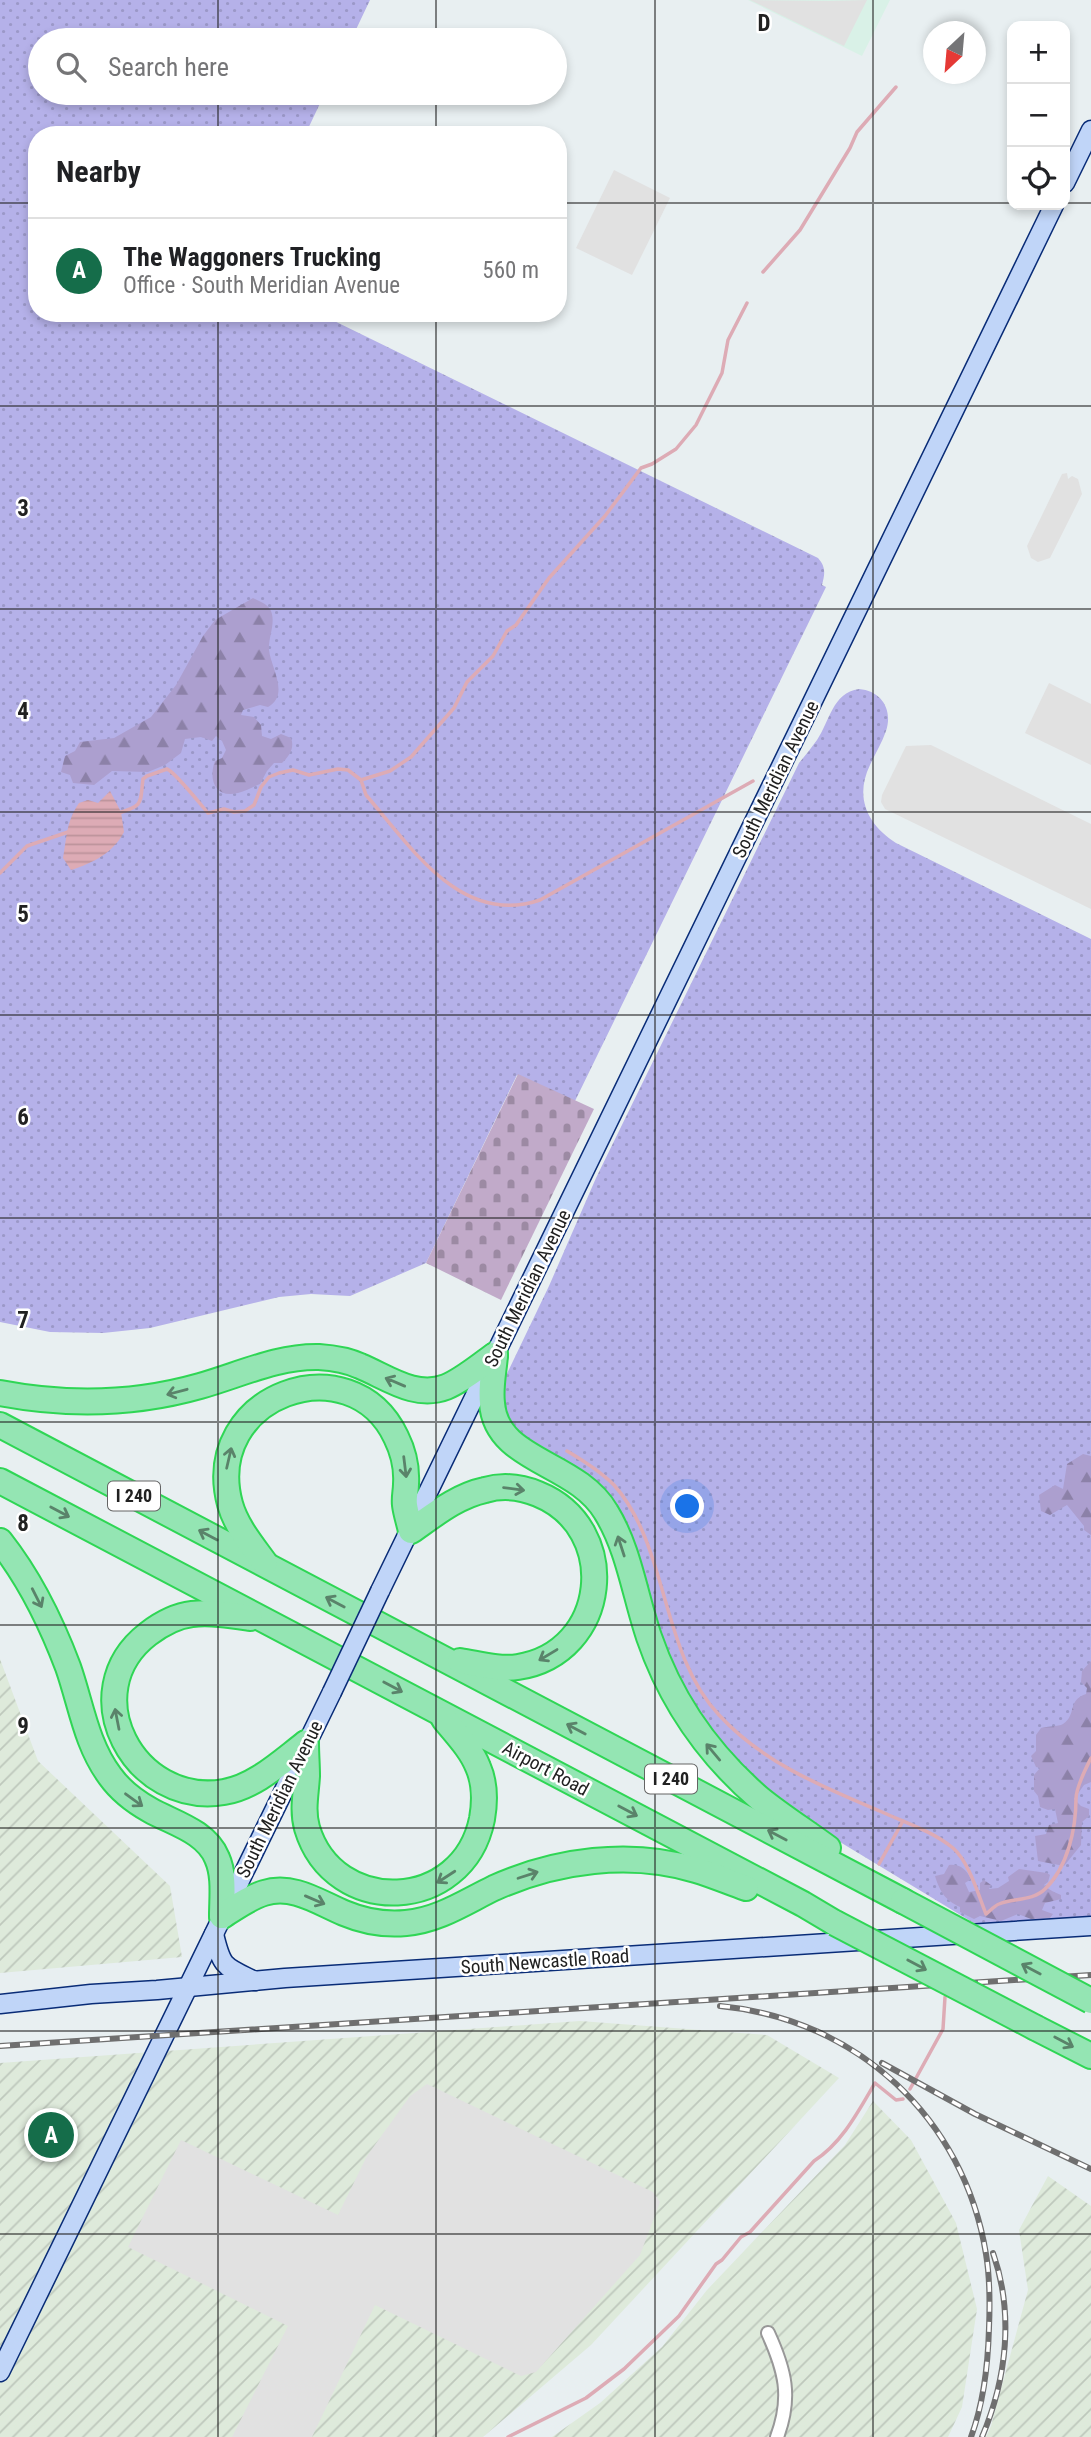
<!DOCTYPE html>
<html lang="en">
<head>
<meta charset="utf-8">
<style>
  :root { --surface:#fff; --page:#f2f2f2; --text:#202124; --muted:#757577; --line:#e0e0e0; --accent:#156d4a }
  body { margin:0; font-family:"Roboto Condensed",sans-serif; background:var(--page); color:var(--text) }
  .controls { position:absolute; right:21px; top:21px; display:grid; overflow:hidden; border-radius:14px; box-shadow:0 4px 10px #0003 }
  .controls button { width:63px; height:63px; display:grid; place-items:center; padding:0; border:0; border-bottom:2px solid var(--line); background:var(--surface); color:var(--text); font:35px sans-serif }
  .compass { position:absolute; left:923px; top:21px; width:63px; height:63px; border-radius:50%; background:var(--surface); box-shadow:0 4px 10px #0003; rotate:206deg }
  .you { position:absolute; left:688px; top:1507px; width:24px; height:24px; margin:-18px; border:5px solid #fff; border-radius:50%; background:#1a73e8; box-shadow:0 0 0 10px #1a73e833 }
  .badge { display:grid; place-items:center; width:46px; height:46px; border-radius:50%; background:var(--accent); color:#fff; font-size:23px; font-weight:700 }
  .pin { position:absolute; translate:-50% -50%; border:4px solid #fff; box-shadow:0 2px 7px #0006 }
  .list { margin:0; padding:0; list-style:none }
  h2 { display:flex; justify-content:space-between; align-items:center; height:91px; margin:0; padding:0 28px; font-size:30px }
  h2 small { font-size:23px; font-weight:400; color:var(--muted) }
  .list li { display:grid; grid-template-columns:46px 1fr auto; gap:21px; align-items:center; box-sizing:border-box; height:105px; padding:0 28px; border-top:2px solid var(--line) }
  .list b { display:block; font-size:26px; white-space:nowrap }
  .list p { margin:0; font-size:23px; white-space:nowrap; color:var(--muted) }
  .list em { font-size:23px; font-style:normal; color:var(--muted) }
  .icon { flex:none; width:38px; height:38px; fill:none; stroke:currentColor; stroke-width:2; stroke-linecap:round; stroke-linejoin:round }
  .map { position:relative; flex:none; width:1091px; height:2437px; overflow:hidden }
  .search { position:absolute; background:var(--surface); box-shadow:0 4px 10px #0003; left:28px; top:28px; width:539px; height:77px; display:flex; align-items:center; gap:18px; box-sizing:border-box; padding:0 24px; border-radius:38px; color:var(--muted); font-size:26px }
  .panel { position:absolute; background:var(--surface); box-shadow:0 4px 10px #0003; left:28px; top:126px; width:539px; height:196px; border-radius:28px }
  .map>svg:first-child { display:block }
  .commercial { fill:#d9f1e7 }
  .industrial { fill:url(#industrial-furrows) }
  .grass { fill:url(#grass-dots) }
  .forest { fill:url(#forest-firs) }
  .cemetery { fill:url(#cemetery-stones) }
  .parking { fill:#e1e1e1 }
  .water { fill:url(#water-rules) }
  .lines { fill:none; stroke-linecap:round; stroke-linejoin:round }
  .stream { stroke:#ddabb5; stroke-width:3.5 }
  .street-casing { stroke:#989898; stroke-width:16 }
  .secondary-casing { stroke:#092c77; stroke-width:21 }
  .highway-casing { stroke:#2fd655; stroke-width:28 }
  .street { stroke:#fff; stroke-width:12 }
  .secondary { stroke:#c0d5f8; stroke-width:18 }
  .highway { stroke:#94e5b3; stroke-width:24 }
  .rail-casing { stroke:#6f6f6f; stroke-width:6 }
  .rail { stroke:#fff; stroke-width:3.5; stroke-dasharray:10; stroke-linecap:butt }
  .secondary-bridge-casing { stroke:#092c77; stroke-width:21; stroke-linecap:butt }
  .highway-bridge-casing { stroke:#2fd655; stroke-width:28; stroke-linecap:butt }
  .secondary-bridge { stroke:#c0d5f8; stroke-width:18 }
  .highway-bridge { stroke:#94e5b3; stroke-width:24 }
  .oneway { stroke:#5a836a }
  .grid { fill:none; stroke:#212121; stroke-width:2; stroke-opacity:0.55 }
  .labels { text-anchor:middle; stroke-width:5; stroke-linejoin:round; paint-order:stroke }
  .shield { fill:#fff; stroke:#646464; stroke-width:2 }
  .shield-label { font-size:18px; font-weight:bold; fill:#212121 }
  .street-label { font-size:19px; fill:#212121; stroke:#fff }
  .grid-label { font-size:23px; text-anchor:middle; font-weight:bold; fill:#212121; stroke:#fff; stroke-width:5; stroke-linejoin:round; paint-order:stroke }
</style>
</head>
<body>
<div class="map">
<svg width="1091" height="2437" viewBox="0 0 1091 2437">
  <defs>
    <pattern id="industrial-furrows" width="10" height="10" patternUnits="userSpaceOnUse" patternTransform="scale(1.75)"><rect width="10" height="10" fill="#deeadb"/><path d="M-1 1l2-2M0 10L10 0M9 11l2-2" fill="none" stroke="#bec8bc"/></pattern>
    <pattern id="grass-dots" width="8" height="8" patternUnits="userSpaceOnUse" patternTransform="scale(1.75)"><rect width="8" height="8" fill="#b5b1e9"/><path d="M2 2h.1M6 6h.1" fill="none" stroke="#9b98c8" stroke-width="1.8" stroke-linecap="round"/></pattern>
    <pattern id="forest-firs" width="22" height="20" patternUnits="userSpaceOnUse" patternTransform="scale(1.75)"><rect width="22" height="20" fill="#ac9fcf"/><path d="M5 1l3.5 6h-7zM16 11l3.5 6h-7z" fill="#8c81a8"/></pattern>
    <pattern id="cemetery-stones" width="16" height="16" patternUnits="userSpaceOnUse" patternTransform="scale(1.75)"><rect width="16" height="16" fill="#c1aac9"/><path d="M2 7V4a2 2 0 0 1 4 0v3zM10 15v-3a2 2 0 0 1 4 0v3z" fill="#9c8aa3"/></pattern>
    <pattern id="water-rules" width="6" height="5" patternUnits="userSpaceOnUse" patternTransform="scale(1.75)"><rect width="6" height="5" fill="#ddabb5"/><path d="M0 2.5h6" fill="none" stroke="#bd939b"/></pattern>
  </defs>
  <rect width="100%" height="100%" fill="#e8eff1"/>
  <polygon class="commercial" points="748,0 890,0 862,56"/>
  <g class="industrial">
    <polygon points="0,1659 38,1761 170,1886 182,1957 0,1973"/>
    <polygon points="580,2021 767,2035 839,2078 591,2345 483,2437 0,2437 0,2063"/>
    <polygon points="873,2101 911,2140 956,2223 977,2309 962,2407 948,2437 552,2437 600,2403 662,2347 707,2290 845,2145"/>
    <polygon points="1048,2176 1091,2206 1091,2437 986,2437 991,2426 1028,2290 1019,2230"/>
  </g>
  <g class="grass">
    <path d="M0,0h370l-19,40h-311v53h285l-20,42h-268v178h281l500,245c8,9 7,16 4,27l4,2 -251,514 -58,-26 -91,188 -76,33 -39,-2 -32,3 -129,31 -47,5 -53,-1 -50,-10z"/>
    <path d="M859,689c23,2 34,21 27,42 -4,12 -11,23 -16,34 -16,33 -2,60 26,78l195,96v982l-109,7 -218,-132 -86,-106 -53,-153 -114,-100 -10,-51 48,-100 47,-108 203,-415c6,-7 12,-15 18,-23 13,-19 15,-47 42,-51z"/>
  </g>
  <g class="forest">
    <path d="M253,598c7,4 15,6 18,13 5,12 -3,27 -2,39 2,18 21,45 -1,57l-8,-2 -17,5 -2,5 13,2 7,8 1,11 9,3 10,-5 10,4c4,10 -2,18 -9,25h-8l-7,8 -7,13c-7,3 -14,7 -22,9 -23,6 -30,-14 -23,-32l7,-3 4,-8 -4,-9 -6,-5 -4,5 -11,-4 -16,2 -4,14 -16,12 -17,7 -36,-1 -18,14 -21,-2 -3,-8 -9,-3 4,-16 10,-5 5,-9 34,-4 37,-21 25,-32 27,-49 12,-16z"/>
    <polygon points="1083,1454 1091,1456 1091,1535 1084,1530 1084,1526 1067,1505 1050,1515 1041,1511 1039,1495 1055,1485 1063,1489 1067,1464"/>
    <path d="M1091,1661v121l-7,3 -10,14 7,7 8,3v7l-7,6 -1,23 -17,21 -26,-5 -3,-25 11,-2 3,-9 9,-2 -3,-14 -7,1 -8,-3 -2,-11 -4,-5v-16l6,-7 -4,-1 -5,-11 5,-5v-16l5,-7c6,-2 17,-1 22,-4 14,-9 4,-24 23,-30l1,-6 -6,-6 1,-11z"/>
    <path d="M949,1865c11,-1 17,4 22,14l-6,4 4,9 11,-2v-7l4,-3 7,5 -2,4 9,-1 11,-7 -1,-4 11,-8 28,4 3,2 -2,7 -4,3c5,5 12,8 17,10v4l-16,4 -3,7 11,4 -3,4 -19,1 -13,-5 -17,7 -21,-5 -6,3 -14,-7v-5c-15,-7 -20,-15 -25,-31l9,-2z"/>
  </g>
  <polygon class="cemetery" points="518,1074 594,1109 501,1300 426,1263"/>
  <g class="parking">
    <polygon points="750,0 829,1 867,0 844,46"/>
    <polygon points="614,170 670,198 632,275 576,248"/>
    <polygon points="1067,473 1068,479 1072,476 1078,479 1082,494 1050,558 1038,562 1031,558 1027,546 1062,474"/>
    <polygon points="1049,683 1091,704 1091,765 1025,733"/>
    <polygon points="931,745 1091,824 1091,909 885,809 881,802 882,795 906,746"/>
    <polygon points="427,2084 653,2192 660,2202 640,2255 536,2372 521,2376 375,2305 312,2437 232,2437 288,2326 128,2247 181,2140 338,2215 367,2156 410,2096"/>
  </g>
  <path class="water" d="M110,791l11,21 3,20c-11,21 -31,31 -53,38l-8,-12c4,-21 3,-36 16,-55l9,-3 10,3z"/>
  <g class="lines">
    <g class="stream">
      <polyline points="763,272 800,230 850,148 857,132 896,87"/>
      <path d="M361,780l5,15c45,52 95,132 174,105l213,-119"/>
      <path d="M118,813c26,-7 22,-10 25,-34l4,-3 20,-7c8,3 34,36 41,44l16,-4 10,3 11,-1 9,-6 7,-18 8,-10 10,-4 14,-3 16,5 29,-6 10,1 13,10 29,-9 21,-14 43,-49 13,-26 26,-26 14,-25 9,-6 33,-47 56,-62 36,-48 11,-4 24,-15 20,-24 26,-52 6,-33 19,-37"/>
      <polyline points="0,873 27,846 71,831"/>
      <path d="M567,1451c17,10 33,20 47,34 55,62 46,167 105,230 44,48 104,72 163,97 24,11 50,19 71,36 16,14 25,46 33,66 4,-3 8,-8 13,-10 14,-6 34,-3 46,-15 23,-22 31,-61 31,-90 0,-12 10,-31 15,-41"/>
      <polyline points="879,1864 903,1821"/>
      <polyline points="910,2089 943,2029 945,1997"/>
      <path d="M508,2437l78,-39 38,-29 55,-53 37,-52 6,-4 19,-23 9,-5 64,-71c28,-18 44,-49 61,-78l21,17 7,-1"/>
    </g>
    <g class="street-casing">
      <path id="street" d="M768,2333c17,37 24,64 9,104"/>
    </g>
    <g class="secondary-casing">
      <g id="secondary">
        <polyline points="1065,183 1091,130"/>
        <polyline points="380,1591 1054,205"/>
        <path d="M214,1934c8,34 10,32 41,47"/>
        <polyline points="0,2004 91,1994 157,1990 285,1978 1091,1926"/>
        <polyline points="0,2372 332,1692"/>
      </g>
    </g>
    <g class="highway-casing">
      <g id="highway">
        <path d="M495,1355c-1,15 -5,32 -3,48 4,59 84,58 114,109 23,37 29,84 43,125 22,64 59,117 110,161 22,18 46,33 69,50"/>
        <path d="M0,1393c68,13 133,12 200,-7 39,-11 78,-30 119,-29 14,1 28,3 41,9 27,11 55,33 86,21 17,-7 33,-21 49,-32"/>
        <polyline points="0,1425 903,1901"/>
        <polyline points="0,1481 803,1904 835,1923"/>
        <path d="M0,1541c30,38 51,81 68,126 13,37 18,77 42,109 10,14 24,25 40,34 23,13 56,21 67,48 8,18 5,39 5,58"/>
        <path d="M265,1563c-13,-18 -29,-37 -35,-59 -29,-109 121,-162 166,-67 7,14 11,31 10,47 0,7 -2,14 -1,21 1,8 4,17 6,26 23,-16 46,-35 74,-41 17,-5 36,-3 53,4 84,34 71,159 -20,173 -19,3 -39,-3 -58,-6"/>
        <path d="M250,1618c-20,-3 -39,-6 -58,-4 -17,2 -31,10 -44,20 -75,58 -14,173 76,158 31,-5 58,-31 82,-49"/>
        <path d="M306,1743c0,11 1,22 1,33 -1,18 -5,34 0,52 27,90 156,85 175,-9 3,-17 3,-36 -4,-52 -7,-18 -22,-33 -34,-48"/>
        <path d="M222,1916c13,-8 26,-18 42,-23 29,-9 54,9 80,20 19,8 41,12 62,10 33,-3 59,-21 88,-35 62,-28 136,-38 202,-18 17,5 33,12 50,18"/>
        <polyline points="1036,2028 1091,2056"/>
      </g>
    </g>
    <use href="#street" class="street"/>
    <use href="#secondary" class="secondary"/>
    <use href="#highway" class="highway"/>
    <g class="rail-casing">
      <g id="rail">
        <path d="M720,2006c137,13 244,112 266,248 4,24 4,49 3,74 -1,36 -5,74 -18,109"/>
        <polyline points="0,2046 1091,1975"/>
        <polyline points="882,2063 975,2114 1091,2169"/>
        <path d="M982,2437c25,-59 32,-124 11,-184"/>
      </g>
    </g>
    <use href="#rail" class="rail"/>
    <g class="secondary-bridge-casing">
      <polyline id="secondary-bridge" points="332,1692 380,1591"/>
    </g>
    <g class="highway-bridge-casing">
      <g id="highway-bridge">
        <polyline points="903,1901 1091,2001"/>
        <polyline points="835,1923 1036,2028"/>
      </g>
    </g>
    <use href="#secondary-bridge" class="secondary-bridge"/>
    <use href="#highway-bridge" class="highway-bridge"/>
  </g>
  <defs><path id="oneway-shaft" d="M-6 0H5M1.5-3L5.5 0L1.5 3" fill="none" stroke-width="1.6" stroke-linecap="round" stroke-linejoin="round" transform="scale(1.75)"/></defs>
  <g class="oneway">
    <use href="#oneway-shaft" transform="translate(395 1382) rotate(-157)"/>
    <use href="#oneway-shaft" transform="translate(177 1392) rotate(165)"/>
    <use href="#oneway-shaft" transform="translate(229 1458) rotate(-77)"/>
    <use href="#oneway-shaft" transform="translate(405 1467) rotate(83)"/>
    <use href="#oneway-shaft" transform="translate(514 1489) rotate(8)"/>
    <use href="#oneway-shaft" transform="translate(60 1512) rotate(28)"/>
    <use href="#oneway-shaft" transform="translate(208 1535) rotate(-152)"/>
    <use href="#oneway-shaft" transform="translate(621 1546) rotate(-108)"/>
    <use href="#oneway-shaft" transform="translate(37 1598) rotate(63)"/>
    <use href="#oneway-shaft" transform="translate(335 1602) rotate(-152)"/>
    <use href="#oneway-shaft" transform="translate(548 1655) rotate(149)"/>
    <use href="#oneway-shaft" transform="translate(393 1687) rotate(28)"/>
    <use href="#oneway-shaft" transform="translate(117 1719) rotate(-101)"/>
    <use href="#oneway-shaft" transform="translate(576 1729) rotate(-152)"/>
    <use href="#oneway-shaft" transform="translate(713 1752) rotate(-130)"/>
    <use href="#oneway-shaft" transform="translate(134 1800) rotate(36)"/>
    <use href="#oneway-shaft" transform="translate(628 1811) rotate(28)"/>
    <use href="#oneway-shaft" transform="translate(777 1835) rotate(-152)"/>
    <use href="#oneway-shaft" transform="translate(528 1875) rotate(-18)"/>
    <use href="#oneway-shaft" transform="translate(446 1877) rotate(147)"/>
    <use href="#oneway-shaft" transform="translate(315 1900) rotate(23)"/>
    <use href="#oneway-shaft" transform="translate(917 1965) rotate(28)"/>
    <use href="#oneway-shaft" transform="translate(1031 1969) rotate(-152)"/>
    <use href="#oneway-shaft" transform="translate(1064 2042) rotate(28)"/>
  </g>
  <path class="grid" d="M218,0v40M436,0v40M655,0v2437M873,0v2437M218,93v42M436,93v42M0,203h37M558,203h454M1065,203h26M218,313v2124M436,313v2124M0,406h1091M0,609h1091M0,812h1091M0,1015h1091M0,1218h1091M0,1422h1091M0,1625h1091M0,1828h1091M0,2031h1091M0,2234h1091"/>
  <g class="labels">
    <g class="shield">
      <rect x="108" y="1481.5" width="52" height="29" rx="5"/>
      <rect x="645" y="1764.5" width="52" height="29" rx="5"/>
    </g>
    <g class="shield-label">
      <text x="134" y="1502">I 240</text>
      <text x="671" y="1785">I 240</text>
    </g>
    <g class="street-label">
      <text transform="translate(775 779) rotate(-64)" y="7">South Meridian Avenue</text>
      <text transform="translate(527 1288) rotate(-64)" y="7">South Meridian Avenue</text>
      <text transform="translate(546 1768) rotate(28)" y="7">Airport Road</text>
      <text transform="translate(279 1799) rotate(-64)" y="7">South Meridian Avenue</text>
      <text transform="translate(545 1961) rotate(-4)" y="7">South Newcastle Road</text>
    </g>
  </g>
  <g class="grid-label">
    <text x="764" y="31">D</text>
    <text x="23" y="516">3</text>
    <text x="23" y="719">4</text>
    <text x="23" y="922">5</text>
    <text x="23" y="1125">6</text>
    <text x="23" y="1328">7</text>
    <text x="23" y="1531">8</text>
    <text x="23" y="1734">9</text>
  </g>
</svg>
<div class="controls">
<button>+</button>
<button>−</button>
<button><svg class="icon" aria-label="locate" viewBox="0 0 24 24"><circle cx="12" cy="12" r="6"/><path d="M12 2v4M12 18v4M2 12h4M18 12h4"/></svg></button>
</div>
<svg class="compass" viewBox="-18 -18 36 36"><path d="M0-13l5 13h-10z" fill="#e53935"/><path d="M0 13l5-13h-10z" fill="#757577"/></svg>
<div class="you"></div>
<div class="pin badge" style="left:51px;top:2135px">A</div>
<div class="search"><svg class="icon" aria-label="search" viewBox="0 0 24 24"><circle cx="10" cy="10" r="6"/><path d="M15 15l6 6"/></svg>Search here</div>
<section class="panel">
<h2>Nearby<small></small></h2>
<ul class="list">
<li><span class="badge">A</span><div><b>The Waggoners Trucking</b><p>Office · South Meridian Avenue</p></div><em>560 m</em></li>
</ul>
</section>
</div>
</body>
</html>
